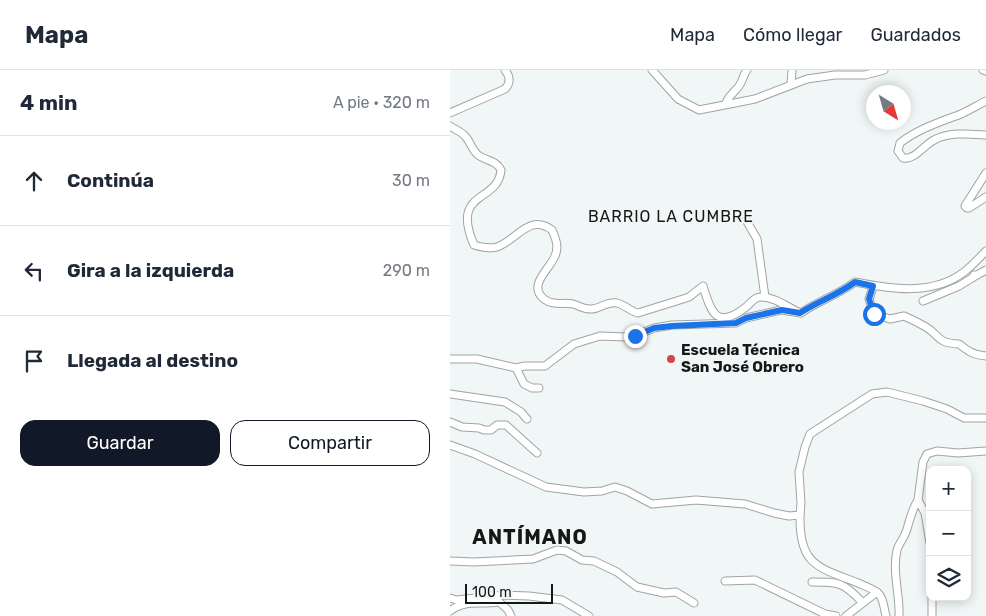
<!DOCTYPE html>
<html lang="es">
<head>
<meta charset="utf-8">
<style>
  :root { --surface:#fff; --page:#f6f6f7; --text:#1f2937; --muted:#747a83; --line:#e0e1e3; --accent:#111827 }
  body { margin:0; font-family:Rubik,sans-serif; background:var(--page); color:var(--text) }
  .controls { position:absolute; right:15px; bottom:15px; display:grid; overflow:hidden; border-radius:10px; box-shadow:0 2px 12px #0003 }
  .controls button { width:45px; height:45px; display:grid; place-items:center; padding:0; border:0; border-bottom:1px solid var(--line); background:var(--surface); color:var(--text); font:25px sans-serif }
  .compass { position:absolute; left:416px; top:15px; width:45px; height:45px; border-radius:50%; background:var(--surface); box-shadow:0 2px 12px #0003; rotate:143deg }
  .scale { position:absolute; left:15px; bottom:12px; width:88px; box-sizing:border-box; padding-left:5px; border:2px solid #161818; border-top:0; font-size:14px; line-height:18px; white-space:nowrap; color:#161818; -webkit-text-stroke:4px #f1f6f6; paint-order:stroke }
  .stop { position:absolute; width:15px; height:15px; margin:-11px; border:4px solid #1a73e8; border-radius:50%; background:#fff }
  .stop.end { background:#1a73e8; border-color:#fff; box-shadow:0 1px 5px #0008 }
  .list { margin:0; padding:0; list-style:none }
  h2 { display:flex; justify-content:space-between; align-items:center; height:65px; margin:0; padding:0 20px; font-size:21px }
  h2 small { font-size:16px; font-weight:400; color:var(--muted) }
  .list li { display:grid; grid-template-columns:32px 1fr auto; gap:15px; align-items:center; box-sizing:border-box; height:90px; padding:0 20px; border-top:1px solid var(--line) }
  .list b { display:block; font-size:19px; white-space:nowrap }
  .list em { font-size:16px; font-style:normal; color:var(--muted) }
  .actions { display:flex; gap:10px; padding:15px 20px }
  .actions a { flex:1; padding:11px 0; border:1px solid var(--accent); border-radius:15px; text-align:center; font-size:18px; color:var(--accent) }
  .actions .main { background:var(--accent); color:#fff }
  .icon { flex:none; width:28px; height:28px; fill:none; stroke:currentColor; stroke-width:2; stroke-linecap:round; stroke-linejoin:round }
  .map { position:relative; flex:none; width:536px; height:546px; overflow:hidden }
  header { display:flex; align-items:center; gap:30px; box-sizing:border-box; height:70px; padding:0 25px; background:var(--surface); border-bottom:1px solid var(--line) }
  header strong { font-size:24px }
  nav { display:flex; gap:28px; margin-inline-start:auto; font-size:18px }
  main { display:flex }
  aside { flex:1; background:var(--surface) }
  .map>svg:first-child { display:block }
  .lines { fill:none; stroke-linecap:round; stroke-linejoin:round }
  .minor-casing { stroke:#9fa4a4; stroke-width:9 }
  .minor { stroke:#fff; stroke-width:7 }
  .route { stroke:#1a73e8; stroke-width:6 }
  .poi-dot { fill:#d54649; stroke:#f1f6f6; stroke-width:2 }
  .labels { text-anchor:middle; stroke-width:4; stroke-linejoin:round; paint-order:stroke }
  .poi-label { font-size:15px; font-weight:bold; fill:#161818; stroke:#f1f6f6; text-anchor:start }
  .neighbourhood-label { font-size:16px; letter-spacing:1px; fill:#161818; stroke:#f1f6f6 }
  .district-label { font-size:20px; font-weight:bold; letter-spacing:1px; fill:#161818; stroke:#f1f6f6 }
</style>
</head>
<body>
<header>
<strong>Mapa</strong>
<nav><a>Mapa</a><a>Cómo llegar</a><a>Guardados</a></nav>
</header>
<main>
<aside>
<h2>4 min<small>A pie · 320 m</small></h2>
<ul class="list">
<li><svg class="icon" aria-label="ahead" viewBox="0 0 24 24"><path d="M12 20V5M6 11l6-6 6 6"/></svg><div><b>Continúa</b></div><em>30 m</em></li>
<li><svg class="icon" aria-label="left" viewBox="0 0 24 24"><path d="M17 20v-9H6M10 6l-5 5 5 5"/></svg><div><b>Gira a la izquierda</b></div><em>290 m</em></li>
<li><svg class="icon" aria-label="arrive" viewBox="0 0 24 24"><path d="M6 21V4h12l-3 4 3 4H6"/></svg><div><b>Llegada al destino</b></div></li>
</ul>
<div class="actions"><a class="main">Guardar</a><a>Compartir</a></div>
</aside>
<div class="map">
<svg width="536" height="546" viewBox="0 0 536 546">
  <rect width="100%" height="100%" fill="#f1f6f6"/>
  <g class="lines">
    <g class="minor-casing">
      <g id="minor">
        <polyline points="202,0 228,29 249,40 305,29 357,9 385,5 415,5 434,0"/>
        <polyline points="533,0 536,1"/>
        <polyline points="341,14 342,0"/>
        <path d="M536,31c-8,4 -16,9 -25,13 -21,8 -43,15 -61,29l-2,8 5,7c13,2 21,-14 33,-19 15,-7 33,-5 50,-4"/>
        <path d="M276,33c3,-8 8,-10 13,-17 4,-5 4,-11 8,-16"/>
        <path d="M0,43l55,-24c6,-6 5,-13 0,-19"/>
        <path d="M0,56c4,3 10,5 14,9 6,5 7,14 14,20 8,6 18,5 23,15 -3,34 -51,19 -27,75 6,2 17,4 23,2 20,-7 32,-34 55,-17 4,9 7,17 3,26 -5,13 -28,29 -11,43 9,7 19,3 29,5 7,2 11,6 19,5 9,-1 16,-8 25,-6 8,2 13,8 21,10l45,-14 6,-2 14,-11c8,27 14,44 43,21 5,-4 8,-10 15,-10 15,0 27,11 40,16"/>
        <polyline points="536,103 515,136 517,138 519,138 536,127"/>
        <polyline points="296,150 307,169 315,227"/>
        <polyline points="524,205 527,205 536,200"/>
        <path d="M423,217l-4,12 5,15 16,5 14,-3c7,3 15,7 22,11 15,9 10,16 33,17 9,7 14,11 27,12"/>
        <polyline points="473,231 509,216 527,205"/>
        <path d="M0,289h27l39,9 9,-2h20l29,-22 26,-8 27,1 8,-1 19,-8 18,-3 64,-2 10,-5 35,-8 20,3c17,-12 37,-18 54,-31 35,7 78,14 109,-10 8,-6 15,-14 22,-21"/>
        <polyline points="66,298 74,314 82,318 89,318"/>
        <polyline points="0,324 55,332 71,342 77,349"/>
        <polyline points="0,352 12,357 29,358 34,360 41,360 47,355 56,355 87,383"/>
        <polyline points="0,375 25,384 96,417 134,422 152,421 165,417 177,421 202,434 246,430 295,434 324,443 339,446 350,445 351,433 349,402 355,377 360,364 422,324 437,322 473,331 497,339 514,348 536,348"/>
        <path d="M350,445c-1,50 17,52 58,68 7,3 16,6 21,11 5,6 5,15 7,22"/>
        <polyline points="480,473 475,443 468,430 473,392 477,384 487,381 508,383 536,381"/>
        <polyline points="0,491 24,492 83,489 107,480 116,481 132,490 144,491 167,502 187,517 214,523 226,522 244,533"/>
        <polyline points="275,511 305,510 375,544 386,546"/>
        <path d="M362,512c27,0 31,0 50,20"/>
        <polyline points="0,528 7,530 51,525 79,526 112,530 139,546"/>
        <polyline points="46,529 58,540 61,546"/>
        <path d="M0,541c15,-12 31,-6 48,-9"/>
        <polyline points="396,546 427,522"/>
        <path d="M449,546c1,-22 -7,-44 -2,-66 2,-7 8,-13 10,-21 3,-10 5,-20 11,-29"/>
        <polyline points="482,546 482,527"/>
      </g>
    </g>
    <use href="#minor" class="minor"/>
  </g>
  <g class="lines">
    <path class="route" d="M185,266l19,-8 18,-2 64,-3 10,-5 36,-8 18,3c18,-12 38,-18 55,-31l18,4 -4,13 5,15"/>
  </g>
  <circle class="poi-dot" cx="221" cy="289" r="5"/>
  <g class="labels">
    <g class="poi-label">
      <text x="231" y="285">Escuela Técnica<tspan x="231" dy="17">San José Obrero</tspan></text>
    </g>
    <g class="neighbourhood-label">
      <text x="221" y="152">BARRIO LA CUMBRE</text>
    </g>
    <g class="district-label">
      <text x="80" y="474">ANTÍMANO</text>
    </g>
  </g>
</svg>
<div class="controls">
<button>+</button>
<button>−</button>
<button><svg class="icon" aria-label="layers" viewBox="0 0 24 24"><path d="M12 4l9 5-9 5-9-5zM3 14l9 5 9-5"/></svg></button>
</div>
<svg class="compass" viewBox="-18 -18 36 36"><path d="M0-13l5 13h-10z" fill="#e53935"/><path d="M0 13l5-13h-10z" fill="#747a83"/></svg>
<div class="scale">100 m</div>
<div class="stop" style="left:424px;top:244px"></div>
<div class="stop end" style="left:185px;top:266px"></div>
</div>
</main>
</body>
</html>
